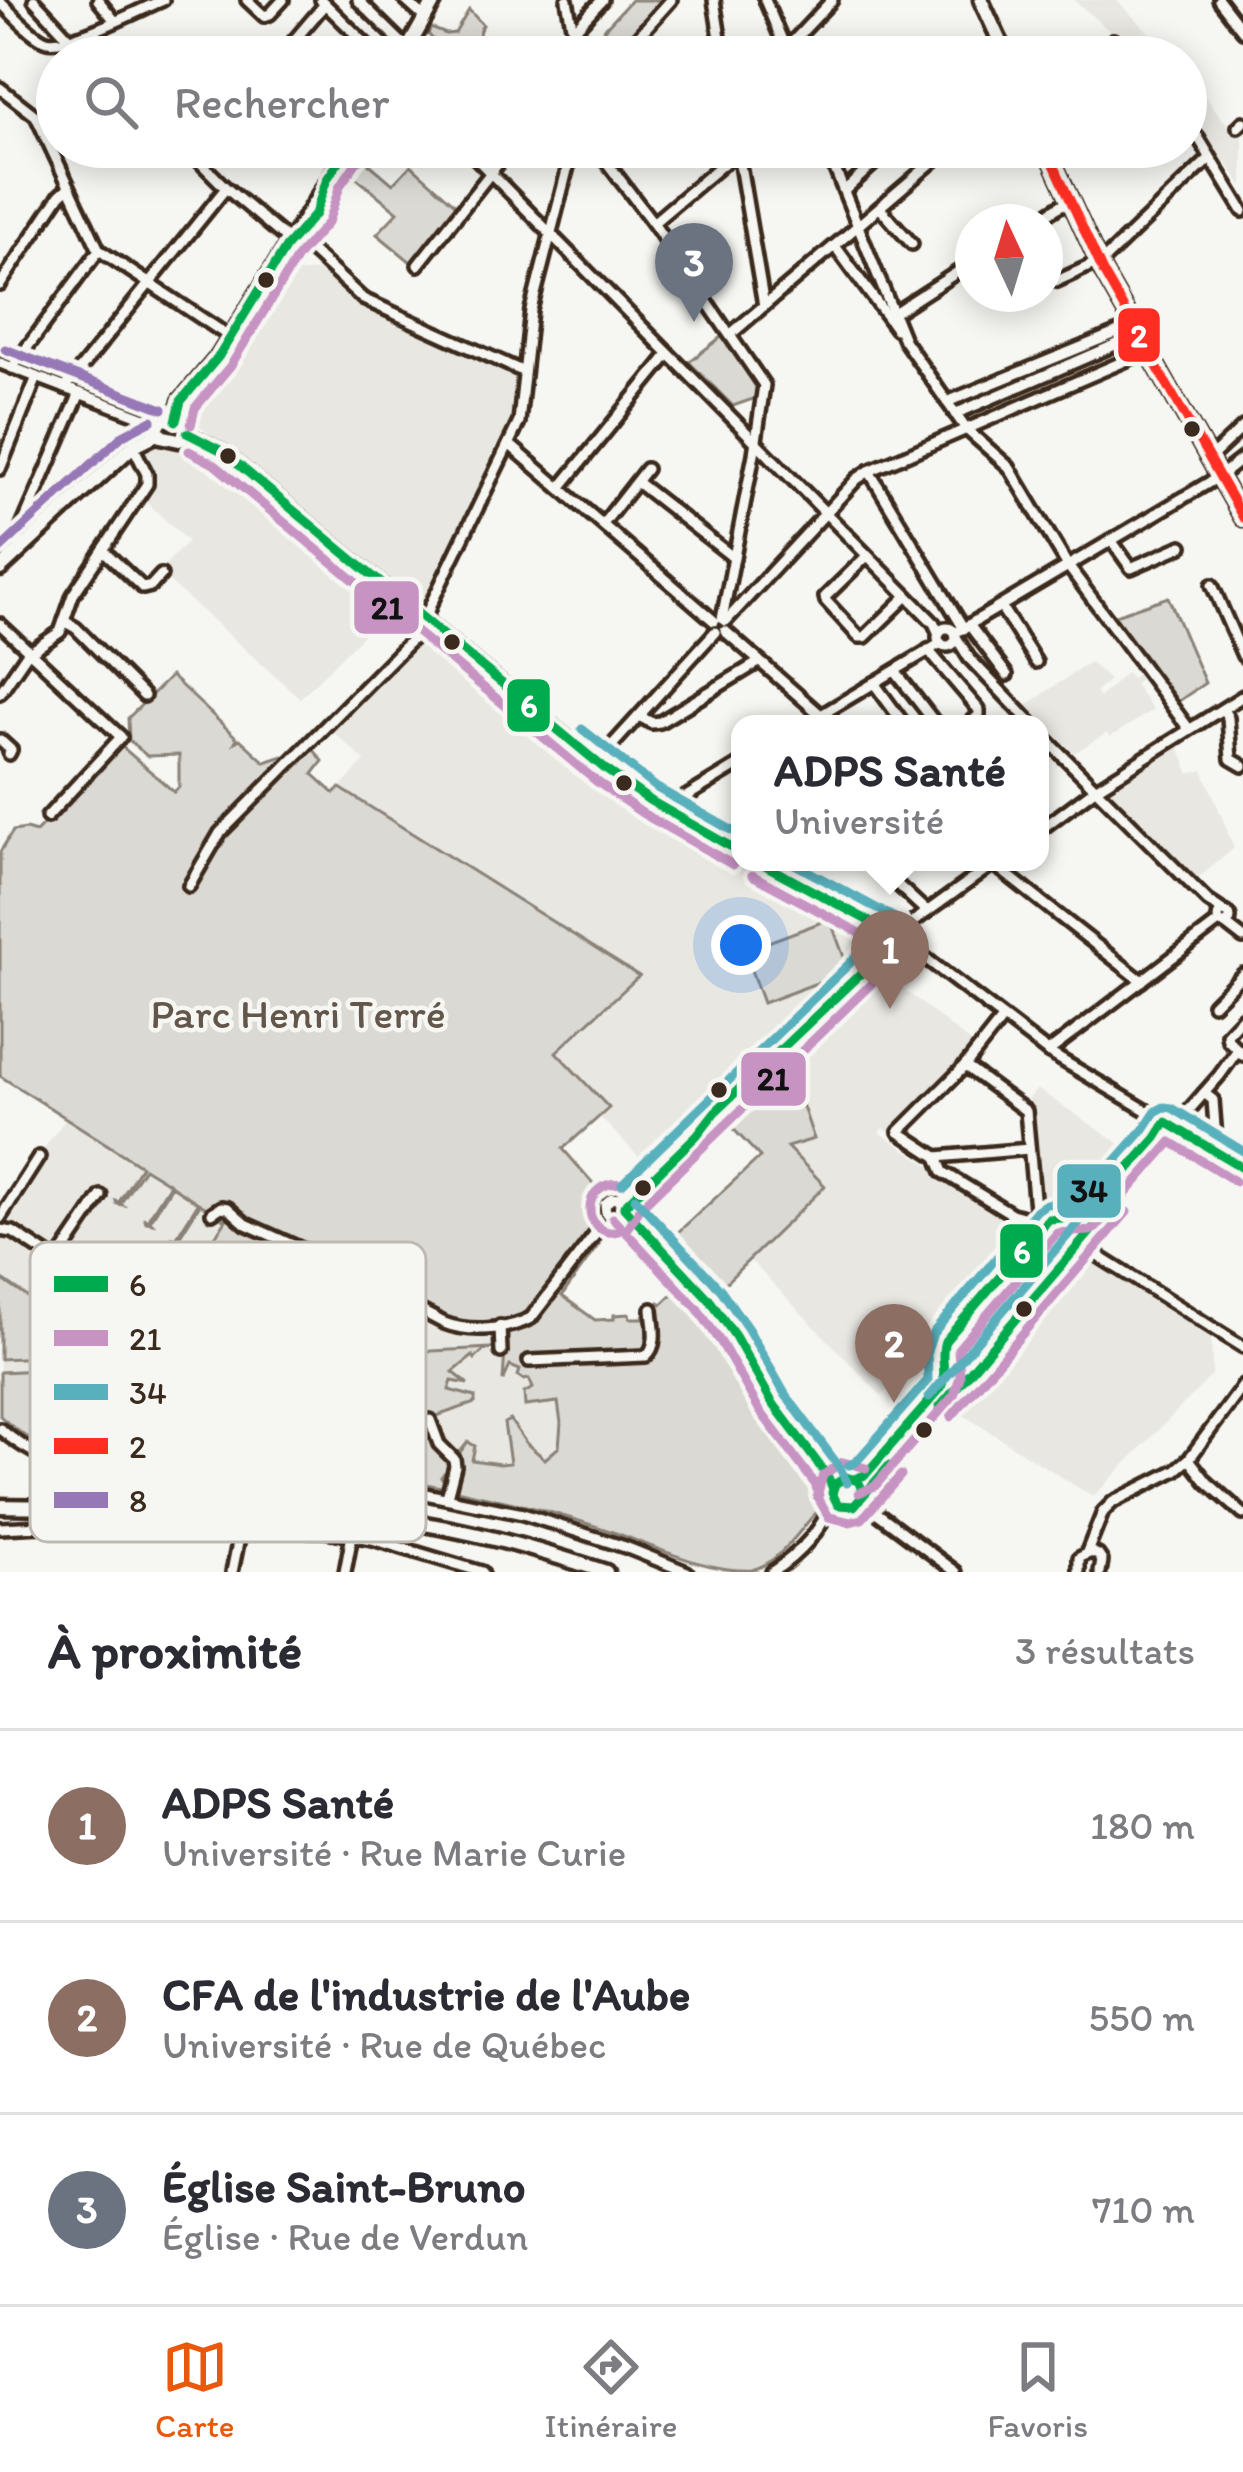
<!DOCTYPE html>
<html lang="fr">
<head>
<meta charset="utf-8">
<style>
  :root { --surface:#fff; --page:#f2f2f3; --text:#2b2b33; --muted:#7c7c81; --line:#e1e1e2; --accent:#ea580c }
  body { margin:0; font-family:Itim,sans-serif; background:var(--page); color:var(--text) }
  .compass { position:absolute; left:955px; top:204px; width:108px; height:108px; border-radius:50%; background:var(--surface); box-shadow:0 6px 30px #0003; rotate:356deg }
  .you { position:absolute; left:741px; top:945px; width:42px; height:42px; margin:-30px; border:9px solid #fff; border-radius:50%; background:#1a73e8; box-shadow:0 0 0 18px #1a73e833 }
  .badge { display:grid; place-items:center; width:78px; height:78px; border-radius:50%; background:var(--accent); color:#fff; font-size:39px; font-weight:700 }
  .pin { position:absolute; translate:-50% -99px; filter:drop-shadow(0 3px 6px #0008) }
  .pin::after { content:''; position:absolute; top:63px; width:42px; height:36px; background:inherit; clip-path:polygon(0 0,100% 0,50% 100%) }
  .popup { position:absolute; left:731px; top:715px; width:318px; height:156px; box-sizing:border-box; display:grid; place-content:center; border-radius:24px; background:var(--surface); filter:drop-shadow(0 3px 9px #0005); font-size:39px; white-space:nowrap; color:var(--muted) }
  .popup b { font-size:45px; color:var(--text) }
  .popup::after { content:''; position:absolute; left:50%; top:100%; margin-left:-24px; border:24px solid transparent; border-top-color:var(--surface) }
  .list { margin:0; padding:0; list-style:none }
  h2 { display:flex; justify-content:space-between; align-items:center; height:156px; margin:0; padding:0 48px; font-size:51px }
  h2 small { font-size:39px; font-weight:400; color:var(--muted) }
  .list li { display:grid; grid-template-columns:78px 1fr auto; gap:36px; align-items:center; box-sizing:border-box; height:192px; padding:0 48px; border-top:3px solid var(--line) }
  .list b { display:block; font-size:45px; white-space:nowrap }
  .list p { margin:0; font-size:39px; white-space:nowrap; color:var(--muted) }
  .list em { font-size:39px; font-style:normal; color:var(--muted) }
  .icon { flex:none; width:66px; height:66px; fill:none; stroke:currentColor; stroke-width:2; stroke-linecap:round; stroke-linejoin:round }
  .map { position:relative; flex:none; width:1243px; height:1572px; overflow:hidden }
  .search { position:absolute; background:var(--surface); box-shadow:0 6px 30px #0003; left:36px; right:36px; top:36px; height:132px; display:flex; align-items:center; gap:30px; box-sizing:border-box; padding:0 42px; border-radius:66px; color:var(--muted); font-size:45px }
  .sheet { height:732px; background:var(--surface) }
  nav { display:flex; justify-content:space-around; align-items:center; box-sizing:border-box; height:168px; border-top:3px solid var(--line); background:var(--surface); font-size:33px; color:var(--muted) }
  nav a { display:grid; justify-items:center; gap:6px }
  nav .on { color:var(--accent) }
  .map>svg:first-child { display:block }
  .built { fill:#e8e7e2 }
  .green { fill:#dad9d3; stroke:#8a8278; stroke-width:3 }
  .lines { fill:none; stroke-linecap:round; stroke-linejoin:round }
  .minor-casing { stroke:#3b2a1e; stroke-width:18 }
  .major-casing { stroke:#3b2a1e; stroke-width:21 }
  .minor { stroke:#f6f6f2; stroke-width:9 }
  .major { stroke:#f6f6f2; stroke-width:12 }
  .bus-1-casing { stroke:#f6f6f2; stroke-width:18 }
  .bus-2-casing { stroke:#f6f6f2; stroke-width:18 }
  .bus-3-casing { stroke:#f6f6f2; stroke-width:18 }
  .bus-4-casing { stroke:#f6f6f2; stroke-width:18 }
  .bus-5-casing { stroke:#f6f6f2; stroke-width:18 }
  .bus-1 { stroke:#00aa4e; stroke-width:9 }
  .bus-2 { stroke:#c793c3; stroke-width:9 }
  .bus-3 { stroke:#59b0bd; stroke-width:9 }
  .bus-4 { stroke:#ff2d22; stroke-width:9 }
  .bus-5 { stroke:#9778b7; stroke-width:9 }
  .bus-dot { fill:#3b2a1e; stroke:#f6f6f2; stroke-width:4.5 }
  .labels { text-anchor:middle; stroke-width:9; stroke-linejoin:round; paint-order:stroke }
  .park-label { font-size:42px; fill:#63564b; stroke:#f6f6f2 }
  .key { fill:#f6f6f2; stroke:#beb9b2; stroke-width:3 }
  .key-label { font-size:33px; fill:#3b2a1e }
  .line-badge { stroke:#f6f6f2; stroke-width:4.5 }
  .badge-label { font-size:33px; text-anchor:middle; font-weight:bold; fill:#fff }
  .pale-badge-label { font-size:33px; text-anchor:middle; font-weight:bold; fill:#111 }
</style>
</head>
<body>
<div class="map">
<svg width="1243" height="1572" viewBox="0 0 1243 1572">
  <rect width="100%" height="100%" fill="#f6f6f2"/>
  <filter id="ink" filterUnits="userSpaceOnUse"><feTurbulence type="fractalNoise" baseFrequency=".00833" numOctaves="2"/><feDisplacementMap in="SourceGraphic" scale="24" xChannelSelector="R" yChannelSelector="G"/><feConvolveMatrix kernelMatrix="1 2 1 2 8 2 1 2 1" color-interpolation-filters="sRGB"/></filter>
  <g filter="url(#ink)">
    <g class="built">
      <polygon points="1074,0 1116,0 1174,57 1140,57"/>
      <polygon points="1186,71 1220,116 1235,133 1239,132 1243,138 1243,186 1186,108"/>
      <polygon points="325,270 354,299 517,374 519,377 514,421 425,605 418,606 189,417 189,403 215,375 277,275"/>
      <polygon points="165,430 181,430 394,604 300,698 158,572 188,541 142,498 151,475 143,455 144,450"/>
      <polygon points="424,634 584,766 588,763 636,800 698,839 878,934 879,940 853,971 646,1164 600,1117 608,1107 556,1052 638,975 340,788 365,761 330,729"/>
      <polygon points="1090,662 1109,680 1095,693 1099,698 1126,673 1132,678 1140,671 1143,676 1134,684 1153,710 1110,737 1106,733 1074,753 1027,705"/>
      <polygon points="1177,743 1190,774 1203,770 1234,848 1197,879 1110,793 1110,785"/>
      <polygon points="899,946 924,966 906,991 977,1048 891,1133 883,1128 879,1132 1017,1224 1018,1239 882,1396 750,1260 824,1186 786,1147 814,1138 787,1057 867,981 893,949"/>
      <polygon points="1037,1089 1134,1153 1086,1208 1041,1213 1040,1210 1038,1190 1041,1189 1038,1157 1034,1157 1029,1099"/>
      <polygon points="69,1114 440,1312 516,1341 563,1404 565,1427 547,1466 515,1499 349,1468 112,1464 0,1410 0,1210"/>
      <polygon points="1082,1253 1211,1334 1212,1375 1093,1497 949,1406"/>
    </g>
    <g class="green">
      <polygon points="631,0 664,0 613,57 585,57 584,51"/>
      <path d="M469,10l14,15c-10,12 2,21 10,32h-44l-21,-23 3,-6 15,6 9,-1z"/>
      <polygon points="353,150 393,184 411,165 457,206 417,267 377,234 398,212 343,167"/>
      <polygon points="725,334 760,383 759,397 733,406 689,362"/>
      <polygon points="1168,597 1205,683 1176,703 1112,616"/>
      <path d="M171,676l66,62 -2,4 5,-3 25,23 18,-6 18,7v-6l9,-8 4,1 9,11 -10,13 21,19 6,-5 299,188 -83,76 53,56 -46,41 41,47 -7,27 -62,83 -14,12 -59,6 -12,-3 -21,-11 -9,6 2,22 -55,3c12,-42 -33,-68 -68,-74 -25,-4 -51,0 -75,5l-22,-15 24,-37 -26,-16 -22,35 2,2 -6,-1 -1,-3 3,1 22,-35 -26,-17 -22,35 2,2 -6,-1 -1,-3 2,1 23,-36 -26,-16 -23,35 2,2 -6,-1 -1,-3 3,1 22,-36 -141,-90v-224l13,-21 13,-2 10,3 84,-87 54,47 5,-5v-32l-32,1 -18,-16 -1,-22z"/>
      <polygon points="830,919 849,971 763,1003 744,951"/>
      <polygon points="788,1063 814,1139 787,1147 825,1186 713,1295 664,1245 760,1157 723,1118 775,1069"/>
      <polygon points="1083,1221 1090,1229 876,1479 865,1486 860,1480 943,1389 946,1342 1050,1224"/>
      <path d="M595,1242l4,2 -37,52 33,24 19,-1v-4l15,-1 1,4h13l1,-5 6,2 9,-13 3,2 18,-17 -2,-4 5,-4 17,19 -8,7 4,8 14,-2c26,38 44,81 72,118 11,15 41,40 44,57 4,19 -9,24 -19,37 -15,18 -32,41 -55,47 -41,2 -86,-18 -123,-32 -23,-9 -46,-16 -70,-23 -34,-11 -71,-17 -107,-26l8,-16v-21l8,-10 7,4 -3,14 28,4 10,-1 -6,-40 6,-3 17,24 18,15 14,-12 2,-24 -3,-21 -33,4 -1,-13 9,-5 -4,-9 -5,1 -6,-4 2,-6 -10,-4 -7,15 3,-47 20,-8 14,-11z"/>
      <polygon points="0,1278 106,1351 138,1351 153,1327 156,1329 147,1352 0,1359"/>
      <path d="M270,1295c26,3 49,6 66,27 0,19 -14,32 -28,44l-90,-59 23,-9z"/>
      <polygon points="492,1348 484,1350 475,1359 473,1356 453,1372 468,1384 452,1381 449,1390 475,1397 475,1403 425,1420 434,1440 452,1463 450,1473 444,1473 441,1477 446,1482 446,1488 387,1476 328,1471 338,1440 364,1456 396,1402 392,1398 399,1387 350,1355"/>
      <path d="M145,1365c17,54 95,58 140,45l-8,12 -9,-5 -8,1 -13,20 26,13 6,-6 5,6 28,2 11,-15 3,5 -8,27c-26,5 -57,1 -85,0 -83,0 -168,7 -233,-54v-44z"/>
    </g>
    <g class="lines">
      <g class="minor-casing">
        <g id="minor">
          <polyline points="34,0 70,39"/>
          <polyline points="98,0 115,21"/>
          <polyline points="247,0 264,16 270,14 283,0"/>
          <polyline points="321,0 379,57"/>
          <polyline points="358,0 408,49"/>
          <polyline points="405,0 425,18"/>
          <polyline points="567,0 578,57"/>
          <polyline points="714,0 723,57"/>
          <polyline points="765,0 789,57"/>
          <polyline points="1219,0 1243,31"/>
          <path d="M0,2c13,12 28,30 44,38 20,10 97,-31 119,-40"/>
          <polyline points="574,30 602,0"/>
          <polyline points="79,36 99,57"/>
          <polyline points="1113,40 1129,57"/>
          <polyline points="786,49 832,0"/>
          <polyline points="280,57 325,4"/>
          <polyline points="620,57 671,0"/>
          <polyline points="988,57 1001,43"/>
          <polyline points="0,88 36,116 99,250 230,337"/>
          <polyline points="1186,123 1198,137 1243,211"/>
          <polyline points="1238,127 1243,122"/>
          <polyline points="185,147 226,188 290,242"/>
          <polyline points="465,147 934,623 939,634"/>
          <polyline points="591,147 605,160 653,223 764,385 754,454 722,619"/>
          <polyline points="737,147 764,306"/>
          <polyline points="826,147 904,340 966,429 1009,467 1068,566 1189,729"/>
          <polyline points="1053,161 1070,147"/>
          <polyline points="844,191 892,147"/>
          <polyline points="880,208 912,244"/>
          <polyline points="1035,222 1069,200"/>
          <polyline points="653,223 737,152"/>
          <polyline points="295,236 363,299 524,372"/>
          <polyline points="835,246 896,329"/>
          <polyline points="418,265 511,147"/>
          <polyline points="1045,277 1051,274 1057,281 1105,259 1210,158"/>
          <polyline points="0,285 60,195 69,187"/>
          <polyline points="894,313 973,262"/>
          <polyline points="731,334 950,147"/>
          <polyline points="0,363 158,423"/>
          <polyline points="12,368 99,250"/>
          <polyline points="65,388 226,188"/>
          <polyline points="947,402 1133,326"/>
          <polyline points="955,414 1138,335"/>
          <polyline points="187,433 222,451 605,769 649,800 740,852"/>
          <polyline points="509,444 714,621"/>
          <polyline points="1210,458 1243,427"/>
          <polyline points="0,469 37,377"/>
          <polyline points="869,471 964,629"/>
          <polyline points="638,483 734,558"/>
          <polyline points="560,488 668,355"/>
          <polyline points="603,524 646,469"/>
          <polyline points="1111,540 1131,568 1182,546"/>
          <polyline points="21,550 17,538 80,393"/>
          <polyline points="103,550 143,588 151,586 161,575"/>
          <polyline points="867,556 825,597 826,601 859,637 865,637 907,596"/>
          <polyline points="1212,585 1243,656"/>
          <polyline points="1001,607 1036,662"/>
          <polyline points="64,621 73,595 147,484 147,474 133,446"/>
          <polyline points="726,621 857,479 869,471 1148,351"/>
          <polyline points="0,624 121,737 47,817"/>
          <polyline points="970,626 1007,675"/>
          <circle cx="947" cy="637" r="9"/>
          <polyline points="725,631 831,724"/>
          <polyline points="955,633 1220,476 1243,458"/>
          <polyline points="956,637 969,658 1032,724"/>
          <polyline points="928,650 979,710 979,715 969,724"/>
          <polyline points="895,671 936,724"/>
          <polyline points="874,683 904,724"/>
          <polyline points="0,693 26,655 60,632 64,621 76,628 144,696"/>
          <polyline points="1223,709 1228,718 1231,759 1243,766"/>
          <polyline points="639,716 652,723 660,722 759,662"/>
          <polyline points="806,724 941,643"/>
          <polyline points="1040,733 1208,901 1223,911"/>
          <polyline points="0,740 11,750 9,754"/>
          <polyline points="597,762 715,632"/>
          <polyline points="666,809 740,764"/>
          <polyline points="1040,830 1095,789 1243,696"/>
          <polyline points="759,862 895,935 1048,1052 1243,1168"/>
          <polyline points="873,862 927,912"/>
          <polyline points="991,862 1142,981"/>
          <polyline points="189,886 220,833 423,628 430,606 519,422 531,310 573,147"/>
          <circle cx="1224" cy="918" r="6"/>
          <polyline points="1225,924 1243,938"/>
          <polyline points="1213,1004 1243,974"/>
          <polyline points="1243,1017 1227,1034 1228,1040 1243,1055"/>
          <polyline points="1003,1018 965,1066 899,1132 937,1157 943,1172 1012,1214 1030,1219 1049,1219"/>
          <polyline points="1048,1052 1219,922"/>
          <polyline points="965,1066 1026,1111 1036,1219"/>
          <polyline points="1204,1093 1213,1100 1217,1152"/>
          <polyline points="1174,1127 1219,1076 1237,1051"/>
          <polyline points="937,1157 1029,1149"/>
          <polyline points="618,1198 630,1192 860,974 895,935 996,862"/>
          <polyline points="624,1208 709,1299 735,1336 772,1402 828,1477 833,1489"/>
          <path d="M212,1213l9,-6 7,1 18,16 69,31 129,68c25,10 64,7 87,-5l66,-86 17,-15"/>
          <polyline points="613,1217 606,1213 605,1204 612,1198 621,1200"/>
          <polyline points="0,1218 39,1157"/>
          <polyline points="0,1230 13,1232 57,1261 101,1196"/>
          <polyline points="1092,1232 1100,1257 1243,1347"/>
          <polyline points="500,1326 501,1352"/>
          <path d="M529,1361l117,-5c13,-11 7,-32 6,-47"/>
          <polyline points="430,1420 439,1444 454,1459 455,1466 447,1497"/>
          <path d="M0,1429c29,25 63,38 99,48l273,6 151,31 102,33 62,25"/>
          <polyline points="1189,1459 1207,1482 1243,1514"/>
          <path d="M854,1479l11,-4 76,-87c10,-16 -5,-31 4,-47l92,-107 12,-15 38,-3 5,-5 64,-73 10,-16"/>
          <path d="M863,1493l-5,-12 -12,-4 -11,7c-5,10 -2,18 7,23l16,-2 5,-12 14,-12 302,-351"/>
          <polyline points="863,1494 876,1512 956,1572"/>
          <polyline points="0,1528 63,1525 325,1531 372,1539 482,1572"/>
          <polyline points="1087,1552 1103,1512 1113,1502 1176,1470 1189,1459 1243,1386"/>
          <polyline points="232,1572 241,1528"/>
          <polyline points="345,1572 352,1535"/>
          <path d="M772,1572c25,-16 53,-44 61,-74"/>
          <polyline points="1079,1572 1079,1558 1091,1552 1098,1555 1102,1561 1100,1572"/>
        </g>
      </g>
      <g class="major-casing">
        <g id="major">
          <polyline points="981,0 1007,57"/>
          <polyline points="403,57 435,0"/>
          <polyline points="1046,147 1103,272 1243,518"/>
          <polygon points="164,419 183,423 188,430 186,436 179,440 160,436 157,426"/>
          <polyline points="176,421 181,401 219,356 349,147"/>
          <polyline points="0,569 133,446 159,433"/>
          <path d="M0,1506c131,3 264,-5 393,13 74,10 143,30 213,53"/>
        </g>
      </g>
      <use href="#minor" class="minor"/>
      <use href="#major" class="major"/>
      <g class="bus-1-casing">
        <g id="bus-1">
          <polyline points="176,421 181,401 219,356 286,247 315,214 327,179 349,147"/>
          <polyline points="187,433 222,451 605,769 649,800 740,852"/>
          <polyline points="759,862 895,935"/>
          <polyline points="624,1206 697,1135 715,1112 860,974 895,935"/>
          <polyline points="624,1208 709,1299 735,1336 772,1402 828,1477 833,1489"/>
          <polyline points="940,1407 1116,1202"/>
          <path d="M854,1479l11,-4 76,-87c7,-16 -2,-31 4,-47l104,-122 38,-3 69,-78 10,-16 77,46"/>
          <polyline points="863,1491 858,1481 846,1477 835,1484 832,1493 838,1505 854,1506 889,1466"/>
        </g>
      </g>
      <g class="bus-2-casing">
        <g id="bus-2">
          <polyline points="191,425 195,408 231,365 298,256 328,222 340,186 361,156"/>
          <polyline points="189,451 214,464 596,781 642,813 733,865"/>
          <polyline points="752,875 888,948"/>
          <path d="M622,1184c-38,-5 -42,43 -13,48 6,1 15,-3 19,-5l9,-13"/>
          <polyline points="638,1210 870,985 906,945"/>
          <polyline points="613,1218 697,1308 722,1344 760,1411 815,1484 819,1495"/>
          <polyline points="951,1417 1127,1212"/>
          <polyline points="866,1468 843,1462 823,1475 817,1496 829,1517 850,1522 862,1519 901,1475"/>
          <polyline points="859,1493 875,1486 954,1395 960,1377 958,1349 1057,1233 1090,1231 1096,1228 1171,1142 1235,1181"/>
        </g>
      </g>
      <g class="bus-3-casing">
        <g id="bus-3">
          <polyline points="582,729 657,788 740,835"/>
          <polyline points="791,862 902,922"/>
          <polyline points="622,1184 849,964 884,925"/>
          <polyline points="635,1198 721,1290 748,1329 785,1394 840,1468 847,1483"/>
          <polyline points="929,1397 1105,1192"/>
          <polyline points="849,1465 856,1462 928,1380 927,1351 933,1333 1037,1210 1046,1204 1080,1201 1144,1129 1155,1112 1164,1107 1172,1108 1243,1151"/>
        </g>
      </g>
      <g class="bus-4-casing">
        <polyline id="bus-4" points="1046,147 1103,272 1243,518"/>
      </g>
      <g class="bus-5-casing">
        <g id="bus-5">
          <polyline points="5,349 163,409"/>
          <polyline points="0,549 123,435 152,420"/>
        </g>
      </g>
      <use href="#bus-1" class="bus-1"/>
      <use href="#bus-2" class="bus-2"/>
      <use href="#bus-3" class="bus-3"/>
      <use href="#bus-4" class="bus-4"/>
      <use href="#bus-5" class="bus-5"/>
    </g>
  </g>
  <g class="bus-dot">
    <circle cx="266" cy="280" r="10"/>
    <circle cx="1192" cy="429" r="10"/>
    <circle cx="228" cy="456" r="10"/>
    <circle cx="452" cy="642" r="10"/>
    <circle cx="624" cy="783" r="10"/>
    <circle cx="719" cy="1090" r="10"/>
    <circle cx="643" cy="1188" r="10"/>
    <circle cx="1024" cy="1309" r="10"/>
    <circle cx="924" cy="1430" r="10"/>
  </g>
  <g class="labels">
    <g class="park-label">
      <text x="298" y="1028">Parc Henri Terré</text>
    </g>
  </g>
  <rect x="30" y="1242" width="396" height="300" rx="18" class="key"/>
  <rect x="54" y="1276" width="54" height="16" fill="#00aa4e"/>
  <rect x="54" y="1330" width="54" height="16" fill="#c793c3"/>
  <rect x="54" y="1384" width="54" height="16" fill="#59b0bd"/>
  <rect x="54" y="1438" width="54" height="16" fill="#ff2d22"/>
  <rect x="54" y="1492" width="54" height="16" fill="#9778b7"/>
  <g class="key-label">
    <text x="129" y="1296">6</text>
    <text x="129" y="1350">21</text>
    <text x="129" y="1404">34</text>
    <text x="129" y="1458">2</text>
    <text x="129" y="1512">8</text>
  </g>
  <g class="line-badge">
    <rect x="1116" y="306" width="46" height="58" rx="12" fill="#ff2d22"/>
    <rect x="352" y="579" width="69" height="57" rx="12" fill="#c793c3"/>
    <rect x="505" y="677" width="47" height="57" rx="12" fill="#00aa4e"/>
    <rect x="739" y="1050" width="69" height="58" rx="12" fill="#c793c3"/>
    <rect x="1055" y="1162" width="68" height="58" rx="12" fill="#59b0bd"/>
    <rect x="998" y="1222" width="47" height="58" rx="12" fill="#00aa4e"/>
  </g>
  <g class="badge-label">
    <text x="1139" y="347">2</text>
    <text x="529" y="717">6</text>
    <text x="1022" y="1263">6</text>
  </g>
  <g class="pale-badge-label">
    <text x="387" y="619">21</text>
    <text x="773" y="1090">21</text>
    <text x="1089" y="1202">34</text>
  </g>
</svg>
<svg class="compass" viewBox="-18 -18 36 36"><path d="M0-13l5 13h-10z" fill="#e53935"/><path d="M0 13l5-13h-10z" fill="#7c7c81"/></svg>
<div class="you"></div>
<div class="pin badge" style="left:890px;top:1009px;background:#8d6e63">1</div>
<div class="popup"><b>ADPS Santé</b>Université</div>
<div class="pin badge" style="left:894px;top:1403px;background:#8d6e63">2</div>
<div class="pin badge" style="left:694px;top:322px;background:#6b7280">3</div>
<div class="search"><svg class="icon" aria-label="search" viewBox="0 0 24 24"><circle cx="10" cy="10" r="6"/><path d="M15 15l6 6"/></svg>Rechercher</div>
</div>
<section class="sheet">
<h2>À proximité<small>3 résultats</small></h2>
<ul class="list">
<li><span class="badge" style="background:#8d6e63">1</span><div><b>ADPS Santé</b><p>Université · Rue Marie Curie</p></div><em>180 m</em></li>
<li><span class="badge" style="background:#8d6e63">2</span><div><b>CFA de l'industrie de l'Aube</b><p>Université · Rue de Québec</p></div><em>550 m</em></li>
<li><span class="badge" style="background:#6b7280">3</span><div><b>Église Saint-Bruno</b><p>Église · Rue de Verdun</p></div><em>710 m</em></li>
</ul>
</section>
<nav>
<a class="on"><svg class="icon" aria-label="map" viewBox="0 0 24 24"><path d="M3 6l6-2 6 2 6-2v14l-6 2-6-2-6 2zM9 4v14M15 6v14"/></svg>Carte</a>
<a><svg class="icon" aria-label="directions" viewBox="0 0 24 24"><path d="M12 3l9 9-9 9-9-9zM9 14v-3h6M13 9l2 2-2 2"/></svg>Itinéraire</a>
<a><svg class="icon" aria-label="saved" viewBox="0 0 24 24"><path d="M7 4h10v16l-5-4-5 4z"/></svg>Favoris</a>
</nav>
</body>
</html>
